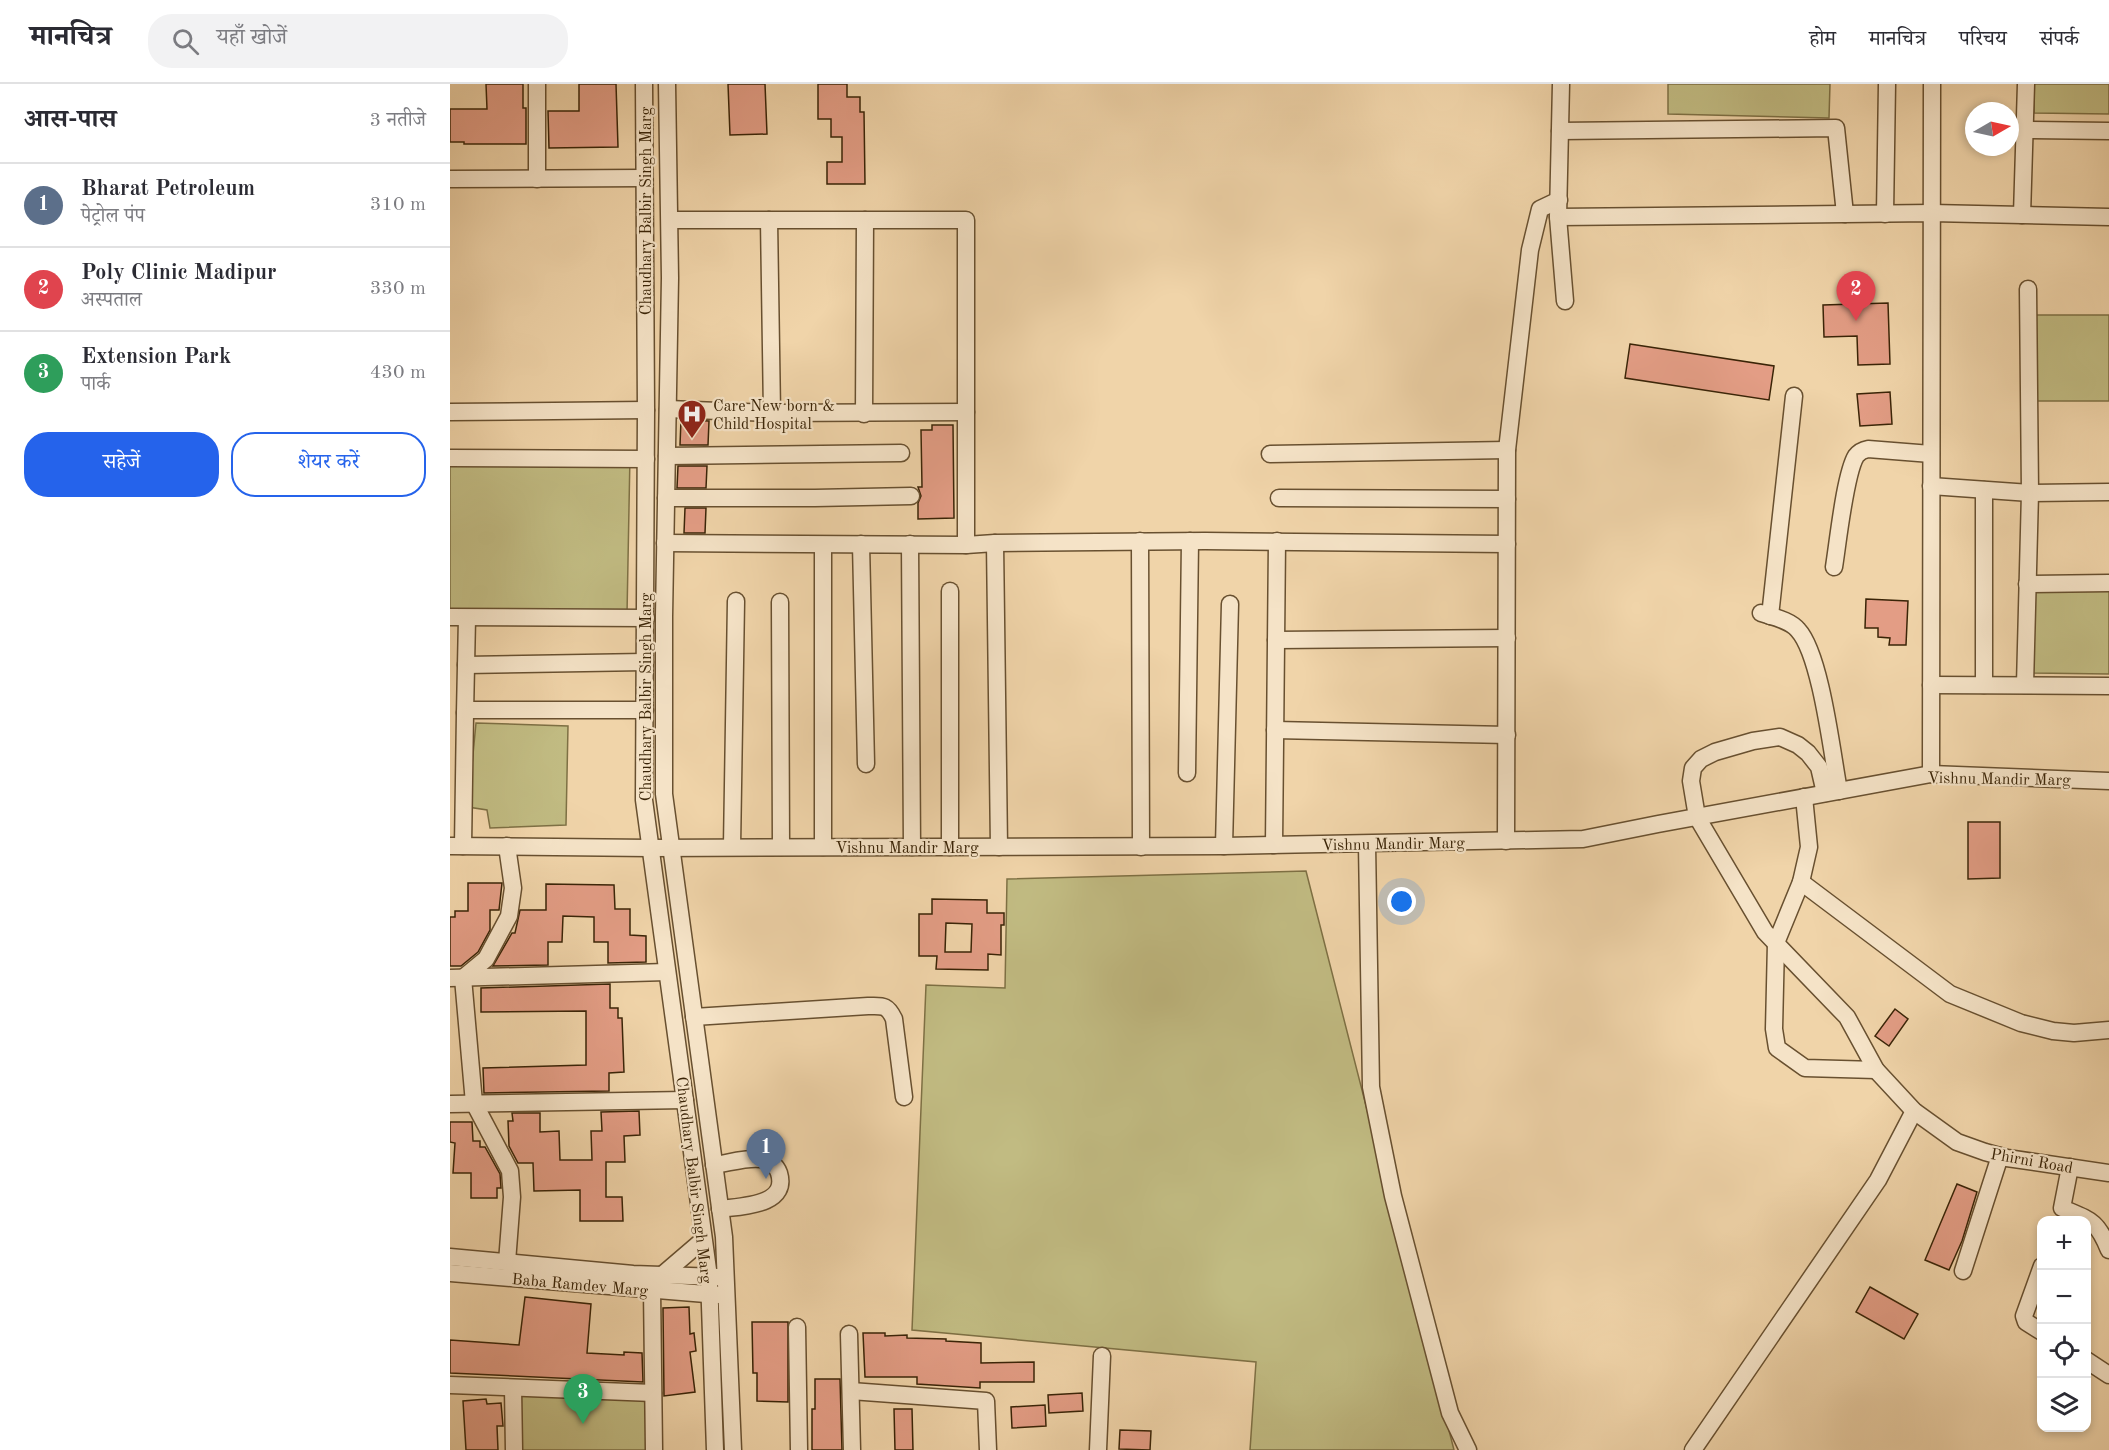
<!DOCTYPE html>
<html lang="hi">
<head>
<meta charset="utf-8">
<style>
  :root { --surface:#fff; --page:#f2f2f3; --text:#2b2b33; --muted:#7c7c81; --line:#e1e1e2; --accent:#2563eb }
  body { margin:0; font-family:"Old Standard TT","Noto Serif Devanagari",serif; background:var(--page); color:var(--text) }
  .controls { position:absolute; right:18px; bottom:18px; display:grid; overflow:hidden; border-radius:12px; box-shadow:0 3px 9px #0003 }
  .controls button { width:54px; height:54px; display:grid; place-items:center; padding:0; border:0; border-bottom:2px solid var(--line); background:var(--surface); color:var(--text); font:30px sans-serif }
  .compass { position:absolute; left:1515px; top:18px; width:54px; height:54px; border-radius:50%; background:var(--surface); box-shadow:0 3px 9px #0003; rotate:81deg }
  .you { position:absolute; left:952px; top:818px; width:21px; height:21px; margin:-15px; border:4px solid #fff; border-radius:50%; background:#1a73e8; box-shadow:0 0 0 9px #1a73e833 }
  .badge { display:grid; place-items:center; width:39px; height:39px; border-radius:50%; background:var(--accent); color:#fff; font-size:20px; font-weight:700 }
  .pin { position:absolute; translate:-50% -50px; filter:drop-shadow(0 2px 3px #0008) }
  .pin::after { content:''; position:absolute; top:32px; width:21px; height:18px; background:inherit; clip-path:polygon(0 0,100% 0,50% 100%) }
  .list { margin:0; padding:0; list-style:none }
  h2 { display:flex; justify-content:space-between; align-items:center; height:78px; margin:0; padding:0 24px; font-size:26px }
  h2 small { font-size:20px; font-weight:400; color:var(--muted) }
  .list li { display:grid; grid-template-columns:39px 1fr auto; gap:18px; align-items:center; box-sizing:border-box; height:84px; padding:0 24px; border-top:2px solid var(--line) }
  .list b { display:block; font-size:22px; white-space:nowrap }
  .list p { margin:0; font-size:20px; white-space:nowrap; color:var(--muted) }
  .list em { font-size:20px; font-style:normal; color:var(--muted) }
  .actions { display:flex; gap:12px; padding:18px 24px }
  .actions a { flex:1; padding:14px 0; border:2px solid var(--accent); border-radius:24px; text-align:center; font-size:21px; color:var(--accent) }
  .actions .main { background:var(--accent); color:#fff }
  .icon { flex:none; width:33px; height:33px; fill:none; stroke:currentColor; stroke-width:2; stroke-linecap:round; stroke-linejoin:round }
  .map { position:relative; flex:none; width:1659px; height:1366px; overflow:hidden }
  header { display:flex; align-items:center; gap:36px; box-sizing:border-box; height:84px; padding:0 30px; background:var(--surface); border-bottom:2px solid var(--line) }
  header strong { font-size:28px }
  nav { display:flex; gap:33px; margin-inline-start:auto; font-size:21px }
  .search { width:420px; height:54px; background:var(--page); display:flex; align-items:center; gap:15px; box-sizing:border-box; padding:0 21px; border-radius:24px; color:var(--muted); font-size:22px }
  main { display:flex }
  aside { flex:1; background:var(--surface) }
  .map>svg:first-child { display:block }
  .green { fill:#c1bb82; stroke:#7e7044; stroke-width:1.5 }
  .building { fill:#e39d85; stroke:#3a2407; stroke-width:1.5; fill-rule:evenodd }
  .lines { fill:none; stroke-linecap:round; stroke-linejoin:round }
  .minor-casing { stroke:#685030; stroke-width:19 }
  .minor { stroke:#f5e3c7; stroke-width:16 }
  .labels { text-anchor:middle; stroke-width:4.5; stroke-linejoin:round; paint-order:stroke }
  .street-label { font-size:16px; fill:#3a2407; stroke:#f5e3c7 }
  .poi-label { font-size:16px; fill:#3a2407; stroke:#f5e3c7; text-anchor:start }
</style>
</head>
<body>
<header>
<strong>मानचित्र</strong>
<div class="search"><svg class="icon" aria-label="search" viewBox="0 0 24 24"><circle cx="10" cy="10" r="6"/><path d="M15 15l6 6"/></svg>यहाँ खोजें</div>
<nav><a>होम</a><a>मानचित्र</a><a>परिचय</a><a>संपर्क</a></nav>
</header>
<main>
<aside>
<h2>आस-पास<small>3 नतीजे</small></h2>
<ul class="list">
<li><span class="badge" style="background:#5c6f8a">1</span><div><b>Bharat Petroleum</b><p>पेट्रोल पंप</p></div><em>310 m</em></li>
<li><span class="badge" style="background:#e0444e">2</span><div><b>Poly Clinic Madipur</b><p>अस्पताल</p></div><em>330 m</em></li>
<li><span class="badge" style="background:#2e9e5b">3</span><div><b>Extension Park</b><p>पार्क</p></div><em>430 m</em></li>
</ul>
<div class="actions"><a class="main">सहेजें</a><a>शेयर करें</a></div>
</aside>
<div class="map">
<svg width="1659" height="1366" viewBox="0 0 1659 1366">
  <rect width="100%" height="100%" fill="#f0d4a9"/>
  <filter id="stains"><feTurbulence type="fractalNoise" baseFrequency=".00333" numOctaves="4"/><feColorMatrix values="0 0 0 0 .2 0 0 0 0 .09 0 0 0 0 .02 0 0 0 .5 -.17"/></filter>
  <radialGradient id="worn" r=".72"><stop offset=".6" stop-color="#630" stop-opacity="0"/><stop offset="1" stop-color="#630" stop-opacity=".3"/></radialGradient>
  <g class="green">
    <polygon points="1218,0 1380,0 1379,34 1218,30"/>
    <polygon points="1584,0 1659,0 1659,30 1584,29"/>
    <rect x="1586" y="231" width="73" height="86"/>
    <polygon points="0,370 180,371 177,530 0,529"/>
    <polygon points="1584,498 1659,499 1659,590 1583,589"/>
    <polygon points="26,639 118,642 116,741 40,744 37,726 18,723"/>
    <polygon points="856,787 1004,1366 800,1366 806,1278 462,1246 476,901 555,904 557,795"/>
    <polygon points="69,1310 197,1315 202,1366 66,1366"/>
  </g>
  <g class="building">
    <polygon points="36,0 73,0 73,24 76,24 76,60 14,60 14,58 0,58 0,25 37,25"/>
    <polygon points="129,0 166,0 168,63 99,64 98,27 129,27"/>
    <polygon points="278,0 315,0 317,50 280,51"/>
    <polygon points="368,0 397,0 397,13 410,13 410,28 414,28 415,100 377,100 377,78 392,78 392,53 381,53 381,35 368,35"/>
    <polygon points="1438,219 1440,280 1408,281 1407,252 1374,253 1373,221"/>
    <polygon points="1180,260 1324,282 1319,316 1175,294"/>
    <polygon points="1440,308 1442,340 1410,342 1407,310"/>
    <polygon points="231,336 259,337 258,361 230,361"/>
    <polygon points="482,341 503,341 504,434 468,435 468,419 471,412 468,403 472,403 471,346 482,346"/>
    <polygon points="228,382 257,382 256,404 227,404"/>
    <polygon points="235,424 256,424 255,449 234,449"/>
    <polygon points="1416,515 1458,517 1456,561 1439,561 1440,554 1428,553 1428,544 1415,544"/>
    <polygon points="1518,738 1550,738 1550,794 1518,795"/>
    <polygon points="18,799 52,799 49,826 40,826 40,846 28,868 11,882 0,882 0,833 5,833 5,827 18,827"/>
    <polygon points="96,800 164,801 165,825 180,825 180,851 196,852 196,878 158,879 158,858 144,858 144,833 113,832 112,858 98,858 98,881 43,882 62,849 65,849 70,826 96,826"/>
    <path d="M482,815l55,1v13h17v12h-3v30l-13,-1v16l-52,-1 1,-13h-18v-42h13zM496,839l26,1 -1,28h-26z"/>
    <polygon points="160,900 160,924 168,924 168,934 172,934 174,988 159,989 159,1007 34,1009 33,984 136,981 136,927 31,928 31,904"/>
    <polygon points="1445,925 1458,935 1439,962 1425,952"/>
    <polygon points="189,1027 190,1051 174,1052 175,1078 156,1078 156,1113 172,1113 173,1137 130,1137 130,1106 84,1107 83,1079 68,1079 59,1062 58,1037 63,1037 62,1029 90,1029 90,1048 109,1047 110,1076 142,1076 141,1047 152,1047 151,1028"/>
    <polygon points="0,1038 22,1038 23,1057 30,1057 30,1063 35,1063 50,1090 51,1104 47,1104 47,1114 21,1114 21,1089 3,1089 5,1059 0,1058"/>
    <polygon points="1507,1100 1527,1108 1512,1157 1499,1186 1475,1176"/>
    <polygon points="1420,1203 1468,1230 1454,1255 1406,1228"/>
    <polygon points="75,1213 141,1220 137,1269 174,1271 174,1268 192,1269 193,1298 0,1289 0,1256 69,1261"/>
    <polygon points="239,1223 240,1250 244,1249 246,1267 240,1268 245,1308 214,1312 213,1224"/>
    <polygon points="302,1238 338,1238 338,1318 307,1317 307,1289 303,1289"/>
    <polygon points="413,1249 435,1249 435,1252 457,1251 457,1254 496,1255 496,1257 531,1259 531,1279 584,1278 584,1298 530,1298 530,1304 467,1300 467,1293 415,1293"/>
    <polygon points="365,1295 390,1295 392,1366 362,1366 362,1325 365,1325"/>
    <polygon points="632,1309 633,1327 599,1329 598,1311"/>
    <polygon points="36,1315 37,1320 51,1319 53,1342 47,1342 48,1366 16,1366 13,1317"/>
    <polygon points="595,1321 596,1342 562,1344 561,1323"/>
    <polygon points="444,1325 462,1325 463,1366 445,1366"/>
    <polygon points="670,1346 701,1347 700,1366 669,1365"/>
  </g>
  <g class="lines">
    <g class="minor-casing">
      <g id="minor">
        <polyline points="194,0 196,326 194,716 259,1193 265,1366"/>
        <polyline points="217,0 220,194 214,532 214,710 274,1153 283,1366"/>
        <polyline points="1111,0 1108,133 1115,217"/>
        <polyline points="1574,46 1659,47"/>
        <polyline points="1110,47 1386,44 1395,130"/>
        <polyline points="0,95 194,94"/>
        <polyline points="87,95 87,0"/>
        <polyline points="1435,130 1437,0"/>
        <polyline points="1572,131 1576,0"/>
        <polyline points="1108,133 1482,129 1659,133"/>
        <polyline points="220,136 516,136 516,461"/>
        <polyline points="319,136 322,329"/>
        <polyline points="218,325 322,329 516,328"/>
        <polyline points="0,328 196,326"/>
        <polyline points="414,330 415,136"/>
        <polyline points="820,370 1057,366"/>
        <polyline points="217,372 451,369"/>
        <polyline points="0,374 196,375"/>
        <polyline points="1481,402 1580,409 1659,408"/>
        <polyline points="1534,406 1534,601"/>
        <polyline points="216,414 365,414 461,412"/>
        <polyline points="829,414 1057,415"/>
        <polyline points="690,457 691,763"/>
        <polyline points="215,459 516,461 545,459 755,457 1057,460"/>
        <polyline points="545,459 549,763"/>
        <polyline points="411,460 416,680"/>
        <polyline points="460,460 462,763"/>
        <polyline points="373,461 373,763"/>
        <path d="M1384,483c4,-25 11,-93 22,-111 3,-4 7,-6 12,-7l63,5"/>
        <polyline points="1577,500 1659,499"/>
        <polyline points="330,518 331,763"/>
        <path d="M1311,529c12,4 29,7 37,17 23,25 34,124 41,161"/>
        <polyline points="1320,532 1344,312"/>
        <polyline points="0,533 196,534"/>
        <polyline points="826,556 1057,554"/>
        <polyline points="16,581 195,578"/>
        <polyline points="1481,601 1659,602"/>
        <polyline points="1575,601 1580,409 1578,205"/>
        <polyline points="15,629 17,534"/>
        <polyline points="825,646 1057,651"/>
        <polyline points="737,689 740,457"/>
        <polyline points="1481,690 1482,0"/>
        <polyline points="1375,709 1369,683 1358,669 1348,661 1330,653 1303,657 1265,668 1251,675 1243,684 1241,697 1247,733 1315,848 1397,933 1426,986 1464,1027 1507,1058 1535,1068 1557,1074 1659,1089"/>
        <polyline points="1354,713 1359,763 1351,798 1326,859 1324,945 1327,964 1355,984 1426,986"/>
        <polyline points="1056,757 1057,366 1080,166 1090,125 1109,116"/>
        <polyline points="917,760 921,1003 943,1112 1000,1329 1018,1366"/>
        <polyline points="824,761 827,457"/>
        <polyline points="0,762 200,764 774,762 1133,755 1208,740 1481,690 1659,697"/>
        <polyline points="13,762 15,629 19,626 195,626"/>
        <polyline points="774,762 780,520"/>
        <polyline points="282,763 286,517"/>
        <polyline points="500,763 500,507"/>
        <polyline points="1351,798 1500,910 1571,939 1603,947 1624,949 1659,946"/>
        <polyline points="0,894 217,888"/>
        <path d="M244,933l174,-11c14,0 19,-2 26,13l10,78"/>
        <polyline points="0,1020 235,1016"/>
        <path d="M264,1081c15,-2 33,-8 47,-6 8,1 15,6 18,14 10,33 -38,33 -59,36"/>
        <path d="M1620,1083l-8,41c28,12 35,12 47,42"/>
        <polyline points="0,1173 183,1190 268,1193"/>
        <polyline points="57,1178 62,1113 60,1087 24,1019 13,894 36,875 59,832 63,804 57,762"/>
        <polyline points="1592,1182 1574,1232 1576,1238 1592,1248"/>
        <polyline points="1513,1187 1550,1072"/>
        <polyline points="0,1189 268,1211"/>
        <polyline points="211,1192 253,1156"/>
        <polyline points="202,1205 204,1366"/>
        <polyline points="347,1243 349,1366"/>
        <polyline points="399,1250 402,1366"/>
        <polyline points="1636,1276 1659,1291"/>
        <polyline points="0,1301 203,1309"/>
        <polyline points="63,1304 64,1366"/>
        <polyline points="401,1307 536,1317 538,1366"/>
        <polyline points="648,1366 652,1272"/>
        <polyline points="1243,1366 1428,1096 1464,1027"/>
      </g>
    </g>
    <use href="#minor" class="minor"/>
  </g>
  <defs>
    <g id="hospital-pin" transform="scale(1.5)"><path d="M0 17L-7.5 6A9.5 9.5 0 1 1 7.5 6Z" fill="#8f2418" stroke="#f5e3c7"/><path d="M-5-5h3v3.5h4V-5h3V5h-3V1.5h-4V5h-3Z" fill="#fff"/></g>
  </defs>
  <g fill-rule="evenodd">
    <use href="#hospital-pin" x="242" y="330"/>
  </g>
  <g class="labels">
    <g class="street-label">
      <text transform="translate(195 127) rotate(-90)" y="6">Chaudhary Balbir Singh Marg</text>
      <text transform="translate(195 613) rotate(-90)" y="6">Chaudhary Balbir Singh Marg</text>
      <text transform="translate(1549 694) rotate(1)" y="6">Vishnu Mandir Marg</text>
      <text transform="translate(943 759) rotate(-1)" y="6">Vishnu Mandir Marg</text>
      <text x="457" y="769">Vishnu Mandir Marg</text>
      <text transform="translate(1582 1076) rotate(10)" y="6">Phirni Road</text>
      <text transform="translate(245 1096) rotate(83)" y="6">Chaudhary Balbir Singh Marg</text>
      <text transform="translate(130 1200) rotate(5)" y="6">Baba Ramdev Marg</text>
    </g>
    <g class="poi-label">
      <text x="263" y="327">Care New born &amp;<tspan x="263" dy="18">Child Hospital</tspan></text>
    </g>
  </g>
  <rect width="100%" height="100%" filter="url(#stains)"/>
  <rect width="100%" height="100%" fill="url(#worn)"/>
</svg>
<div class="controls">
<button>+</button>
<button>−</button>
<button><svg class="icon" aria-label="locate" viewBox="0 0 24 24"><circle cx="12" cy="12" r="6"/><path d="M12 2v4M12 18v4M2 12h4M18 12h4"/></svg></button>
<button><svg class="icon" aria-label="layers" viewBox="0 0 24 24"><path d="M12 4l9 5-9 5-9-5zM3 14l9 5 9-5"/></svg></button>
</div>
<svg class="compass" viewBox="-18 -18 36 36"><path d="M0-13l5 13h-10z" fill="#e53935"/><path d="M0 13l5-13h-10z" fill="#7c7c81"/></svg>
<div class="you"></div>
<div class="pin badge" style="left:316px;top:1095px;background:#5c6f8a">1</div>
<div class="pin badge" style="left:1406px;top:237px;background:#e0444e">2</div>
<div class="pin badge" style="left:133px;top:1340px;background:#2e9e5b">3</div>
</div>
</main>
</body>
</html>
